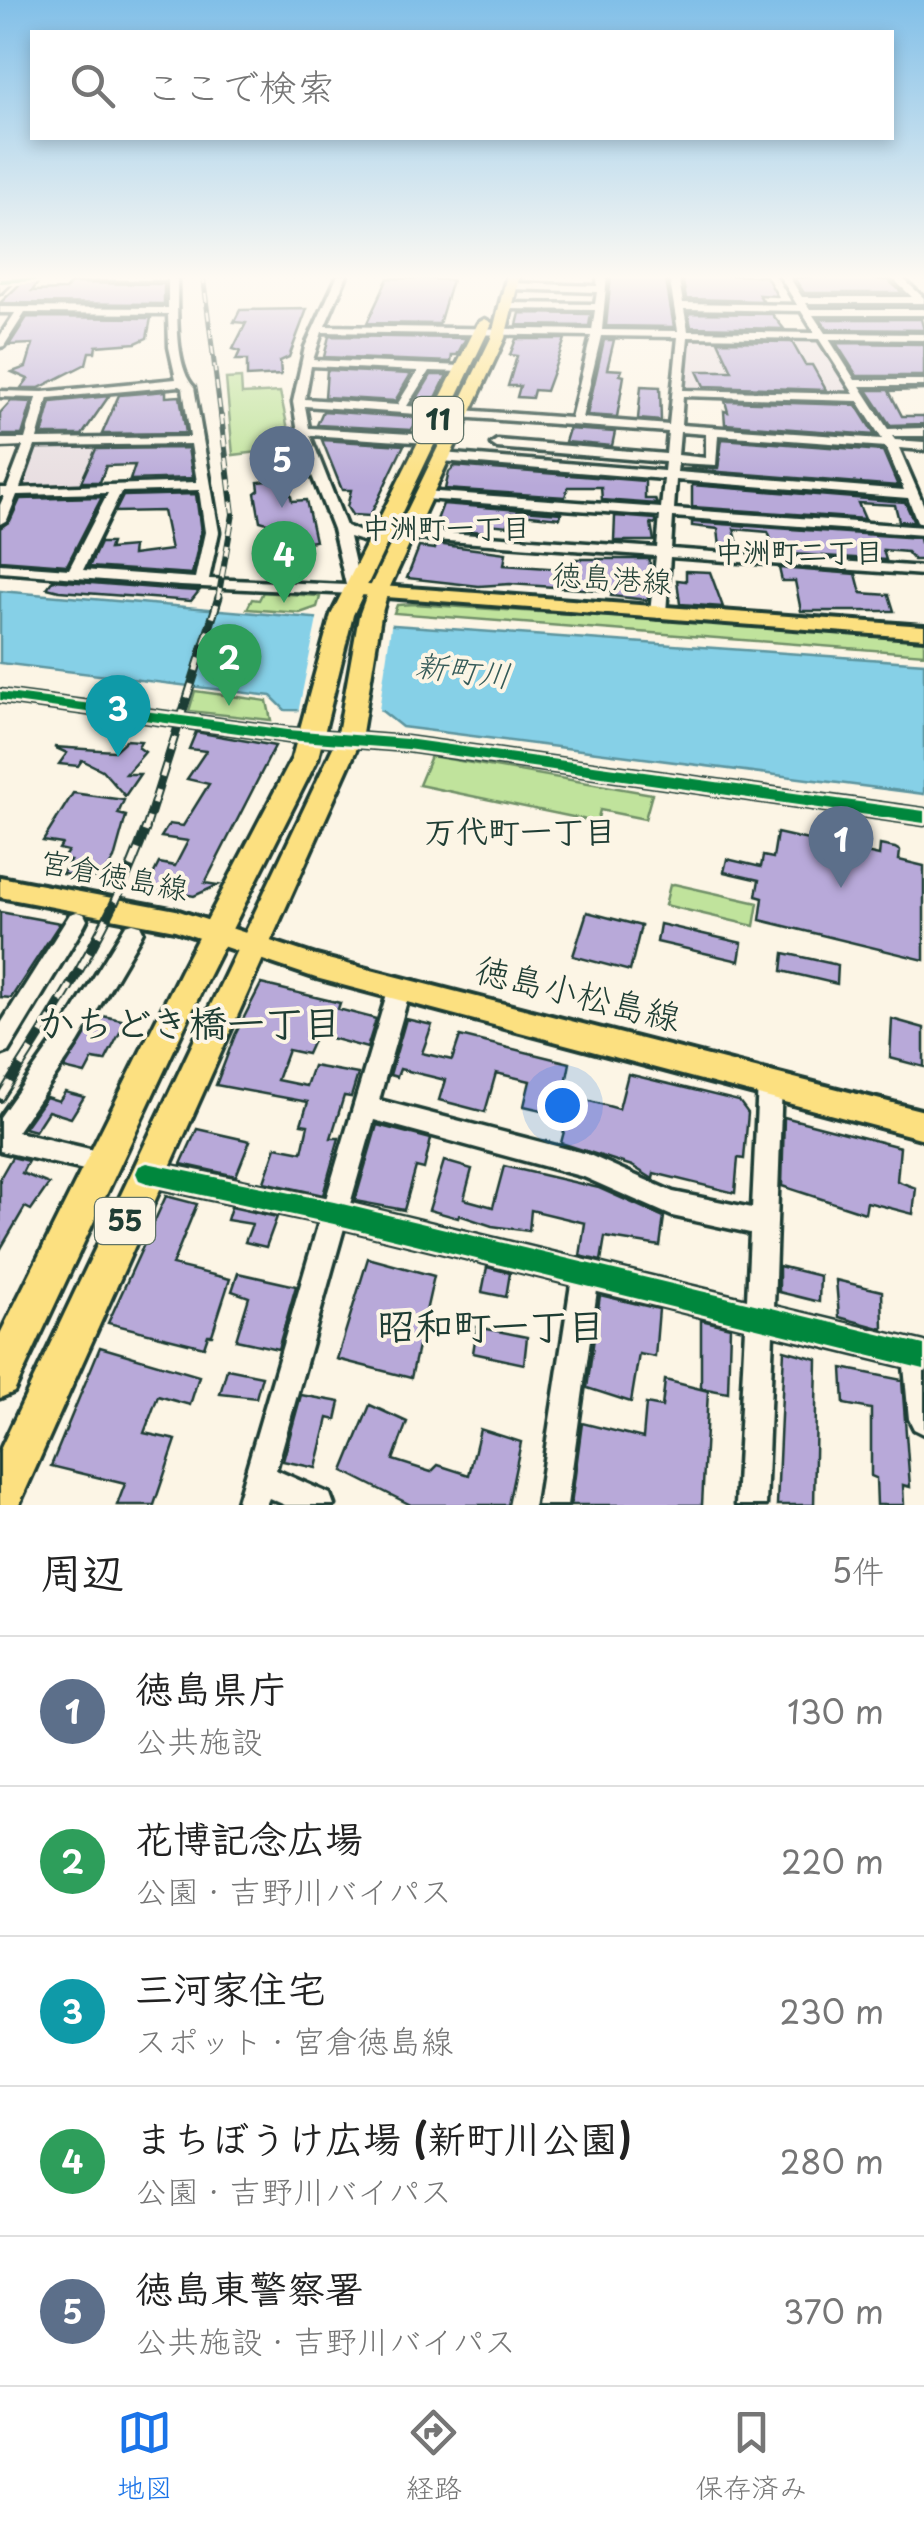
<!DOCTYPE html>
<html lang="ja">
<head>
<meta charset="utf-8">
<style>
  :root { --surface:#fff; --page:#f6f6f6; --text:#222; --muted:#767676; --line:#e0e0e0; --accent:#1a73e8 }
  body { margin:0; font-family:"Playpen Sans","Klee One",sans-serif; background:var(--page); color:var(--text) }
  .you { position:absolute; left:562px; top:1105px; width:35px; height:35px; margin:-25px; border:8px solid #fff; border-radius:50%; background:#1a73e8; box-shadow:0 0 0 15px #1a73e833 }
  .badge { display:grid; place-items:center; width:65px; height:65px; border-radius:50%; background:var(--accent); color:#fff; font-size:32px; font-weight:700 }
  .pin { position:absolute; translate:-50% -82px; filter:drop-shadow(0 2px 5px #0008) }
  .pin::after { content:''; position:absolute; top:52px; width:35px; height:30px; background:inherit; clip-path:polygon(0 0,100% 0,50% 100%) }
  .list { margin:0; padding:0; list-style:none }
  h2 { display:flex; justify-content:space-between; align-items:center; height:130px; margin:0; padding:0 40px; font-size:42px }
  h2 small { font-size:32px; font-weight:400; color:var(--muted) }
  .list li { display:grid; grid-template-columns:65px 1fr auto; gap:30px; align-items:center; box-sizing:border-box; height:150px; padding:0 40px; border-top:2px solid var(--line) }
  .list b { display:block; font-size:38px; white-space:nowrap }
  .list p { margin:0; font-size:32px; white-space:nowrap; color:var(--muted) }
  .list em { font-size:32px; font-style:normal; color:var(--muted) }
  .icon { flex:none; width:55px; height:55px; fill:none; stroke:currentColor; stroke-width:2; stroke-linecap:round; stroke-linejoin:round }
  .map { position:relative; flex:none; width:924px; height:1505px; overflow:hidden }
  .search { position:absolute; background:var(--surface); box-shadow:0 5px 15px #0003; left:30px; right:30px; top:30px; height:110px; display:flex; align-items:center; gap:25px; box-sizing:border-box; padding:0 35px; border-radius:0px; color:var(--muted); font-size:38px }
  .sheet { height:880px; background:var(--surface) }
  nav { display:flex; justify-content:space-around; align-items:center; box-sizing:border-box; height:140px; border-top:2px solid var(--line); background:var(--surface); font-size:28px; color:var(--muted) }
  nav a { display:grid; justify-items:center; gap:5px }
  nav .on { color:var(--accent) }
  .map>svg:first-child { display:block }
  .built { fill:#e8dee1 }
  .green { fill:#c0e39c; stroke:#709068; stroke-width:2.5 }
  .water { fill:#86d0e7; stroke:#5d959f; stroke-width:2.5 }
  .pier { fill:#fcf5e5 }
  .building { fill:#b8a9d9; stroke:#1f3d34; stroke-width:2.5 }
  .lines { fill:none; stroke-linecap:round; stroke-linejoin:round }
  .minor-casing { stroke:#1f3d34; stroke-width:7 }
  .major-casing { stroke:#1f3d34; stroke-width:8 }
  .highway-casing { stroke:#1f3d34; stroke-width:7 }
  .minor { fill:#fcf5e5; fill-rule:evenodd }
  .major { fill:#fce080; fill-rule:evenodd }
  .highway { fill:#fce080; fill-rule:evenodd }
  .rail-far3-casing { stroke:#1f3d34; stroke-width:5 }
  .rail-far2-casing { stroke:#1f3d34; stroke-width:6 }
  .rail-far1-casing { stroke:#1f3d34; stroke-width:9 }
  .rail-casing { stroke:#1f3d34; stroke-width:10 }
  .rail-far3 { stroke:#fcf5e5; stroke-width:2.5; stroke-dasharray:9; stroke-linecap:butt }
  .rail-far2 { stroke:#fcf5e5; stroke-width:4; stroke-dasharray:11; stroke-linecap:butt }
  .rail-far1 { stroke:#fcf5e5; stroke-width:5; stroke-dasharray:14; stroke-linecap:butt }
  .rail { stroke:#fcf5e5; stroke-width:6; stroke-dasharray:19; stroke-linecap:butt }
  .cycleway-casing { stroke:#fcf5e5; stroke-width:6 }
  .cycleway { fill:#00873e; fill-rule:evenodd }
  .labels { text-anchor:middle; stroke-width:8; stroke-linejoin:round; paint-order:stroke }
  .shield { fill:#fcf5e5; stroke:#617469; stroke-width:2.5 }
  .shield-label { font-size:28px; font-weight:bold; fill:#1f3d34 }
  .far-neighbourhood-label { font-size:28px; font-weight:bold; fill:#1f3d34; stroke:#fcf5e5 }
  .street-label { font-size:30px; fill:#1f3d34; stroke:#fcf5e5 }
  .water-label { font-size:32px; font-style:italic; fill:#345a58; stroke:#fcf5e5 }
  .neighbourhood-label { font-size:32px; font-weight:bold; fill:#1f3d34; stroke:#fcf5e5 }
  .near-street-label { font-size:35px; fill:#1f3d34; stroke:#fcf5e5 }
  .near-neighbourhood-label { font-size:38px; font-weight:bold; fill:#1f3d34; stroke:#fcf5e5 }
</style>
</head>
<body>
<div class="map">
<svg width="924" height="1505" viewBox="0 0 924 1505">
  <rect width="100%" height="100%" fill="#fcf5e5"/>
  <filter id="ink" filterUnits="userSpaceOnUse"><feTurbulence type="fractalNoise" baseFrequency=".01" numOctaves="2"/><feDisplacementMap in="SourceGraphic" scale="20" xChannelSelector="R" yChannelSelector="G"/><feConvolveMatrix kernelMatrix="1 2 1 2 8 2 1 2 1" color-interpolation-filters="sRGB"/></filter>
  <g filter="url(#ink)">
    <g class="built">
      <polygon points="684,333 822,335 859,396 681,391"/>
      <polygon points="127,445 114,466 86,467 77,489 17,490 34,446"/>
    </g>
    <g class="green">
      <polygon points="241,378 242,394 280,392 292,448 233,455 226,379"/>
      <polygon points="263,592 317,596 320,597 317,607 300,613 247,609 252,599 259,600"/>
      <polygon points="414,604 924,637 924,654 394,613 397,605"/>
      <polygon points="195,691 267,701 271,720 189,711"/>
      <polygon points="431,756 652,794 645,819 600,810 597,822 419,785"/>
      <polygon points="674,884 758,903 754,926 665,905 670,885"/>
    </g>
    <polygon class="water" points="0,591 394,625 924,663 924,794 402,727 382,711 285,710 271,696 0,663"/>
    <polygon class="pier" points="318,614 392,620 379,710 387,721 380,716 298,713"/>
    <g class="building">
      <polygon points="611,275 665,275 674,327 606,326"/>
      <polygon points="682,275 766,276 777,296 759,295 763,301 686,299"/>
      <polygon points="813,277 888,280 903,293 804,293 794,278"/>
      <polygon points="388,278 452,280 439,324 367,323"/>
      <polygon points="21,283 38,283 32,291 65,290 71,283 164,284 164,304 0,303"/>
      <polygon points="307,309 289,357 280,361 281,375 247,377 247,360 236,360 240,351 233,349 246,323 234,322 240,310"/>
      <polygon points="520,313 591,314 589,326 517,325"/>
      <polygon points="688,313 772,314 784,329 691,327"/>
      <polygon points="27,317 151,318 147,338 136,343 96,346 95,352 89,352 86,364 39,388 21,388 28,379 12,372 26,367 33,344 9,345"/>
      <polygon points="820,319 921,319 924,330 827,329"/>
      <polygon points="329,336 466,338 457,355 452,355 451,362 324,357"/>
      <polygon points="516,339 565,339 546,391 534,390 532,398 517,397 520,386 508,386 517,356 510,355"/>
      <polygon points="604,340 614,340 607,369 622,370 620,375 624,376 617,417 587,415"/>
      <polygon points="718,341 792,342 805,365 812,365 826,390 704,386 697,371 732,371"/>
      <polygon points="836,343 924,344 924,376 857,376"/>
      <polygon points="327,370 411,374 395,401 325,397"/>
      <polygon points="431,375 447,375 433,404 414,403"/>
      <polygon points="641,386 660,387 661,421 638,419"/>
      <polygon points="867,390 924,390 889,391 902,416 924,416 924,424 890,425"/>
      <polygon points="166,391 166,397 180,396 186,433 102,434 119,395"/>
      <polygon points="109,396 82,435 42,435 51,402"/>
      <polygon points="11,401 32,402 22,435 0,435 0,413"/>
      <polygon points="725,401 856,405 875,435 725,424 724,411 728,412"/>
      <polygon points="323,411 421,418 411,430 317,425"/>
      <polygon points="569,429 615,432 612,446 565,442"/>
      <polygon points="722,439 883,451 898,486 681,469 718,468"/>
      <polygon points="322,440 404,445 370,516 352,515 347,507 351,490 342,490"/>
      <polygon points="188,448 193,478 130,480 135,465 106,466 100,482 81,482 96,449"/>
      <polygon points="455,466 645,481 645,499 655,499 657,504 602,500 601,487 568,487 565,497 445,489 449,472"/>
      <polygon points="287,479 292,501 306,500 315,541 282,545 278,526 260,521 255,493 259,490 258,482"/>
      <polygon points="692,485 905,502 914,522 899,521 895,505 858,503 865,519 692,507"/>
      <polygon points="196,494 201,532 192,574 89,567 100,543 111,543 109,549 133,547 132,555 171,550 163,511 115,512 123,496"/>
      <polygon points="102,497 67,565 0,560 0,528 10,521 20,499"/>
      <polygon points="443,504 561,513 560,518 511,513 508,526 488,524 486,532 441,529 444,521 437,520"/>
      <polygon points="615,516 656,519 656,524 651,523 654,541 614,541"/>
      <polygon points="692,522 920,538 924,560 914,560 907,552 883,550 886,560 776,553 768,532 734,529 739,548 720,547 718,529 692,526"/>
      <polygon points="436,544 506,553 504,565 577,570 575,559 650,559 648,600 611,596 612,591 510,584 479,586 407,578 419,547 435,549"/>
      <polygon points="779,568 856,574 861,593 889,595 894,611 801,611 795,581 782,581"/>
      <polygon points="686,571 710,572 723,607 680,604 677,580 686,581"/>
      <polygon points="53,580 181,590 199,591 191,601 59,591 47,588"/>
      <polygon points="196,732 275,746 205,883 218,885 194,896 147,887 159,863 175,866 188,841 161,837 169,824 183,826 209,784 187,779 206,751 189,749"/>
      <polygon points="126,740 141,741 138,747 145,752 126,774 140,774 125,796 102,770 82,760 78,766 59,764 67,753 54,747 114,751"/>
      <polygon points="73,793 124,800 118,814 126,816 114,859 102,878 62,874 70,861 62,860 68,851 59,849 62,844 43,841"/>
      <polygon points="777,833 879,856 880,845 895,848 900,851 899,860 924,866 924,960 760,920 763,898 756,896 759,880 724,872 727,859 761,867 763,856 773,858"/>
      <polygon points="0,912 60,923 11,998 0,997"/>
      <polygon points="587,912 641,926 630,971 573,956"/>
      <polygon points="660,924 742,943 739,961 657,942"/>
      <polygon points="784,953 838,965 837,984 782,971"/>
      <polygon points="261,984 340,1003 338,1009 376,1019 367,1048 316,1034 307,1054 288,1050 277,1080 306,1086 313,1066 358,1074 351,1097 344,1096 331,1138 339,1138 323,1195 264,1182 276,1147 302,1152 308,1125 301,1124 308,1102 216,1085 235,1035"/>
      <polygon points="98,1015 126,1021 105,1061 93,1059 85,1074 64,1069"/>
      <polygon points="406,1019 432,1025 422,1053 452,1060 460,1036 570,1063 564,1094 619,1109 628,1074 739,1101 748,1113 744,1159 738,1158 735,1193 654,1173 653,1179 632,1166 561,1143 568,1116 524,1106 530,1081 496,1073 485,1112 439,1100 445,1080 400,1069 397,1077 390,1075"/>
      <polygon points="892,1019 924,1028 924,1067 890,1058"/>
      <polygon points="65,1092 84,1097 71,1118 48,1111 35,1131 24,1128 46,1097 59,1101"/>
      <polygon points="784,1117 900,1147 897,1181 916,1188 913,1214 867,1202 865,1213 782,1186"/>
      <polygon points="377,1125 431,1139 424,1169 416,1167 404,1210 355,1201"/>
      <polygon points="197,1129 250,1141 236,1176 181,1164"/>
      <polygon points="12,1157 28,1161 22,1173 49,1184 31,1210 25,1207 0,1250 0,1178"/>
      <polygon points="444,1161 472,1169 464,1199 493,1207 504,1166 599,1188 664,1217 660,1246 605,1237 601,1261 580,1256 585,1223 531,1210 529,1231 492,1226 459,1215 458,1218 429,1210"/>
      <polygon points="166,1196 197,1204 172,1265 230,1279 212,1335 208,1335 204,1347 108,1323"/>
      <polygon points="231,1207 277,1217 266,1247 245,1242 252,1224 227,1220"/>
      <polygon points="368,1258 434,1276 411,1378 337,1359"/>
      <polygon points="779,1266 820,1276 819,1302 779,1292"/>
      <polygon points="487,1267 510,1273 506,1297 482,1292"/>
      <polygon points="238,1273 296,1286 278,1349 236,1340 249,1297 232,1291"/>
      <polygon points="836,1280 882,1291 883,1329 839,1317"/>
      <polygon points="600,1295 659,1309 655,1357 639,1354 631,1402 587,1388"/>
      <polygon points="701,1320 730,1327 728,1393 701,1388"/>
      <polygon points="477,1327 527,1337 524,1364 473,1353"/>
      <polygon points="100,1347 199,1376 190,1405 158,1396 144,1433 176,1440 154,1505 117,1505 125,1484 51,1466"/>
      <polygon points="784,1350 817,1359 814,1505 777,1505"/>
      <polygon points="842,1368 902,1380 910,1487 903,1485 904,1505 877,1505 876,1478 871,1476 871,1409 844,1404"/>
      <polygon points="227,1369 262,1376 256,1398 220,1394"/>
      <polygon points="665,1380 708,1391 702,1505 571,1505 582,1423 643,1438 646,1404 662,1407"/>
      <polygon points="301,1395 340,1402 336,1420 328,1418 316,1468 283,1461"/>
      <polygon points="370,1405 407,1422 393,1460 431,1472 438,1465 469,1475 480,1429 521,1442 508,1505 411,1505 343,1471"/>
    </g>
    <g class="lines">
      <g class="minor-casing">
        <g id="minor">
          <path d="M8,275h169c1,29 -4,91 17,112l25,145 -10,47 137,6 -13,-56 -33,-84 -7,-43 12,-55 33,-72h9l-22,51 267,4 3,-20 -89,-1 -5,-3 5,-3 89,1 2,-12 -85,-3 -5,-3 5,-3 85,3 1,-11h9l-5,55 76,1 -9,-56h9l5,28 114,2 -18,-30h9l14,22h110l-23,-22h10l25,23v5h-118l4,6h114v6h-111l12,18 99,1v6l-95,-1 26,41h69v6h-64l28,43 36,-1v8h-32l3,4 29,2v8l-25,-2 25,58v19l-7,-4 -9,-23 -232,-18 -2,29 250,18v8l-251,-18 -2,32 253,18v8l-254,-18 -4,56 -8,5 -8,-5 6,-57 -236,-17 -58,2 -13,-4 12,53 -7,4 -173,-8 -181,-14v-8l69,5 39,-76 -91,2 -10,25 -7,4v-19l4,-9h-4v-8h7l16,-42 -23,1v-8h25l12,-41 -37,-1v-6l43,1 133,-13 -7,-32 -1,-33 -143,-1 -21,33 -4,1v-11l15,-23h-15v-6l168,1v-28l-153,-1 -15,14v-9zM684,309l117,2 14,22 -127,-2zM322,332l269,4 -20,82 -164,-12 22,-35 34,1 5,-3 -5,-3 -150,-6zM601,336l77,1 -9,88 -87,-7zM688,337l131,2 35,55 -171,-4zM311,366l107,5 -21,34 -92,-6zM180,386l3,2 7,49 -153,2 11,-41zM683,396l175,5 24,38 -201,-14zM305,406l363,26 -2,22 -169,-14 -6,4 6,4 168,14 -1,9 -222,-18 -6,4 6,4 222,18 -3,29 -237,-17 -6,4 6,4 236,17 -3,32 -237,-17 -57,2 -17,-7 -36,-91 118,8 6,-4 -6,-4 -119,-7zM680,432l26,2v24l-28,-3zM718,435l168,12 18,43 -227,-18 1,-9 38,2zM191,444l6,38 -177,6 15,-42zM199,490l6,42 -10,46 -112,-8 38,-78z"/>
          <polygon points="0,691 288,729 407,738 924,810 924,824 407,750 288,741 0,701"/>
          <polygon points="77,912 84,914 87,920 84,926 8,1052 0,1055 0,1025 70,914"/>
          <polygon points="133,923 140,925 143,931 140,937 78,1043 17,1132 111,1154 114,1162 111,1170 102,1174 0,1151 0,1117 62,1029 126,925"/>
          <path d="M400,978l8,3 3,6 -32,113 208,54 86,38 79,16 6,-126 4,-7 8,-3 8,3 4,7 -8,225 150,36v91l-10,-5 -5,-10 -5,-53 -131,-32 -7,171h-30l9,-178 -148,-37 -30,215h-30l34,-221 -227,-56 -68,242 54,24 4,11h-49l-16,-7 -3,7h-30l83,-283 -172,-37 -9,-4 -3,-8 3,-8 9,-4 179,38 63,-212 3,-6zM374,1120l210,57 88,39 78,17 -3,67 -397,-96z"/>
        </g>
      </g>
      <g class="major-casing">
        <g id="major">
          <polygon points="354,584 924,626 924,638 347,594 345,590"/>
          <polygon points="0,877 176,910 316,956 924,1111 924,1139 316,978 175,930 0,897"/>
        </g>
      </g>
      <g class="highway-casing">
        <g id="highway">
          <polygon points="0,275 38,275 0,280"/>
          <polygon points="507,275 520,275 505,338 388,591 381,616 361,739 19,1505 0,1505 0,1450 337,739 359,616 368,591 491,338"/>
          <polygon points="485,319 492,323 353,615 318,758 207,979 14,1392 0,1398 0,1334 181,970 292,758 331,615 478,323"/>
        </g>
      </g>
      <use href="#minor" class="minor"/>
      <use href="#major" class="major"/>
      <use href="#highway" class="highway"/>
      <g class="rail-far3-casing">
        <polyline id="rail-far3" points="203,275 221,418"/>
      </g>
      <g class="rail-far2-casing">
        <polyline id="rail-far2" points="218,599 233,514 221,416"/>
      </g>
      <g class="rail-far1-casing">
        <polyline id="rail-far1" points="145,831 219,597"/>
      </g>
      <g class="rail-casing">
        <path id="rail" d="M0,1098c56,-87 111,-172 146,-270"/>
      </g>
      <use href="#rail-far3" class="rail-far3"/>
      <use href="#rail-far2" class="rail-far2"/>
      <use href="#rail-far1" class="rail-far1"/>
      <use href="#rail" class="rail"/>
      <g class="cycleway-casing">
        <g id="cycleway">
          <polygon points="68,275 130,275 0,283 0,279"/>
          <polygon points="0,692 288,730 407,739 924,811 924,823 407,749 288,740 0,700"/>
          <polygon points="147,1163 334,1202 924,1345 924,1369 334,1224 147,1183 139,1180 136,1173 139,1166"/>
        </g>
      </g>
      <use href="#cycleway" class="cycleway"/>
    </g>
  </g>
  <linearGradient id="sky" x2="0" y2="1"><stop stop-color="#81bfe8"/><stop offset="0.57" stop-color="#fefaf3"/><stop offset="1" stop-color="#fefaf3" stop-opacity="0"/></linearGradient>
  <rect width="924" height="486" fill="url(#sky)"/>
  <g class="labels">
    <g class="shield">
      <rect x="413" y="397" width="50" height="46" rx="8"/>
      <rect x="95" y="1198" width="60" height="46" rx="8"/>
    </g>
    <g class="shield-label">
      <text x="438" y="430">11</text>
      <text x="125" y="1231">55</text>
    </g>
    <g class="far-neighbourhood-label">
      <text x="446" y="538">中洲町一丁目</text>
      <text x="799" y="562">中洲町二丁目</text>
    </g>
    <g class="street-label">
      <text transform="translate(612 579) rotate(4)" y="10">徳島港線</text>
      <text transform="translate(114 876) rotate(11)" y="10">宮倉徳島線</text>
    </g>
    <g class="water-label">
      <text transform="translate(463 671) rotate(7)" y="11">新町川</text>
    </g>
    <g class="neighbourhood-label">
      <text x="520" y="843">万代町一丁目</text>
    </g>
    <g class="near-street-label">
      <text transform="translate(578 994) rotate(14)" y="12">徳島小松島線</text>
    </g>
    <g class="near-neighbourhood-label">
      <text x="189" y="1037">かちどき橋一丁目</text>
      <text x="491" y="1340">昭和町一丁目</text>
    </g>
  </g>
</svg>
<div class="you"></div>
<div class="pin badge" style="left:841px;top:888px;background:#5c6f8a">1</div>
<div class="pin badge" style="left:229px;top:706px;background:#2e9e5b">2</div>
<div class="pin badge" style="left:118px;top:757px;background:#0f9aa8">3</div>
<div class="pin badge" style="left:284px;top:603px;background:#2e9e5b">4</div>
<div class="pin badge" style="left:282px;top:508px;background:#5c6f8a">5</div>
<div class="search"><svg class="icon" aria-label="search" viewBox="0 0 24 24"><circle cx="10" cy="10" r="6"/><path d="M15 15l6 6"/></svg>ここで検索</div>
</div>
<section class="sheet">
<h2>周辺<small>5件</small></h2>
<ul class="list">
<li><span class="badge" style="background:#5c6f8a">1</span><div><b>徳島県庁</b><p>公共施設</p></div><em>130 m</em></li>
<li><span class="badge" style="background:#2e9e5b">2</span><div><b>花博記念広場</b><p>公園 · 吉野川バイパス</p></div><em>220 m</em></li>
<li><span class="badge" style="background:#0f9aa8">3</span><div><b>三河家住宅</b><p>スポット · 宮倉徳島線</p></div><em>230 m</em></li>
<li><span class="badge" style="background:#2e9e5b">4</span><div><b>まちぼうけ広場 (新町川公園)</b><p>公園 · 吉野川バイパス</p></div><em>280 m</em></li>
<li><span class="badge" style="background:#5c6f8a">5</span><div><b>徳島東警察署</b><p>公共施設 · 吉野川バイパス</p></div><em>370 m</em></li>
</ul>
</section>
<nav>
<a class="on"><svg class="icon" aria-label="map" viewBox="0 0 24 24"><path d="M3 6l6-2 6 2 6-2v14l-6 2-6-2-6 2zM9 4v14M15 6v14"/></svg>地図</a>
<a><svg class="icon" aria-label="directions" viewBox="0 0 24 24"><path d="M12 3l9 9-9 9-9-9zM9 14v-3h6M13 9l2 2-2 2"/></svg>経路</a>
<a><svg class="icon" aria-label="saved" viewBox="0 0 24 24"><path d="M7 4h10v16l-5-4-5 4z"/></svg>保存済み</a>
</nav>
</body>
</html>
